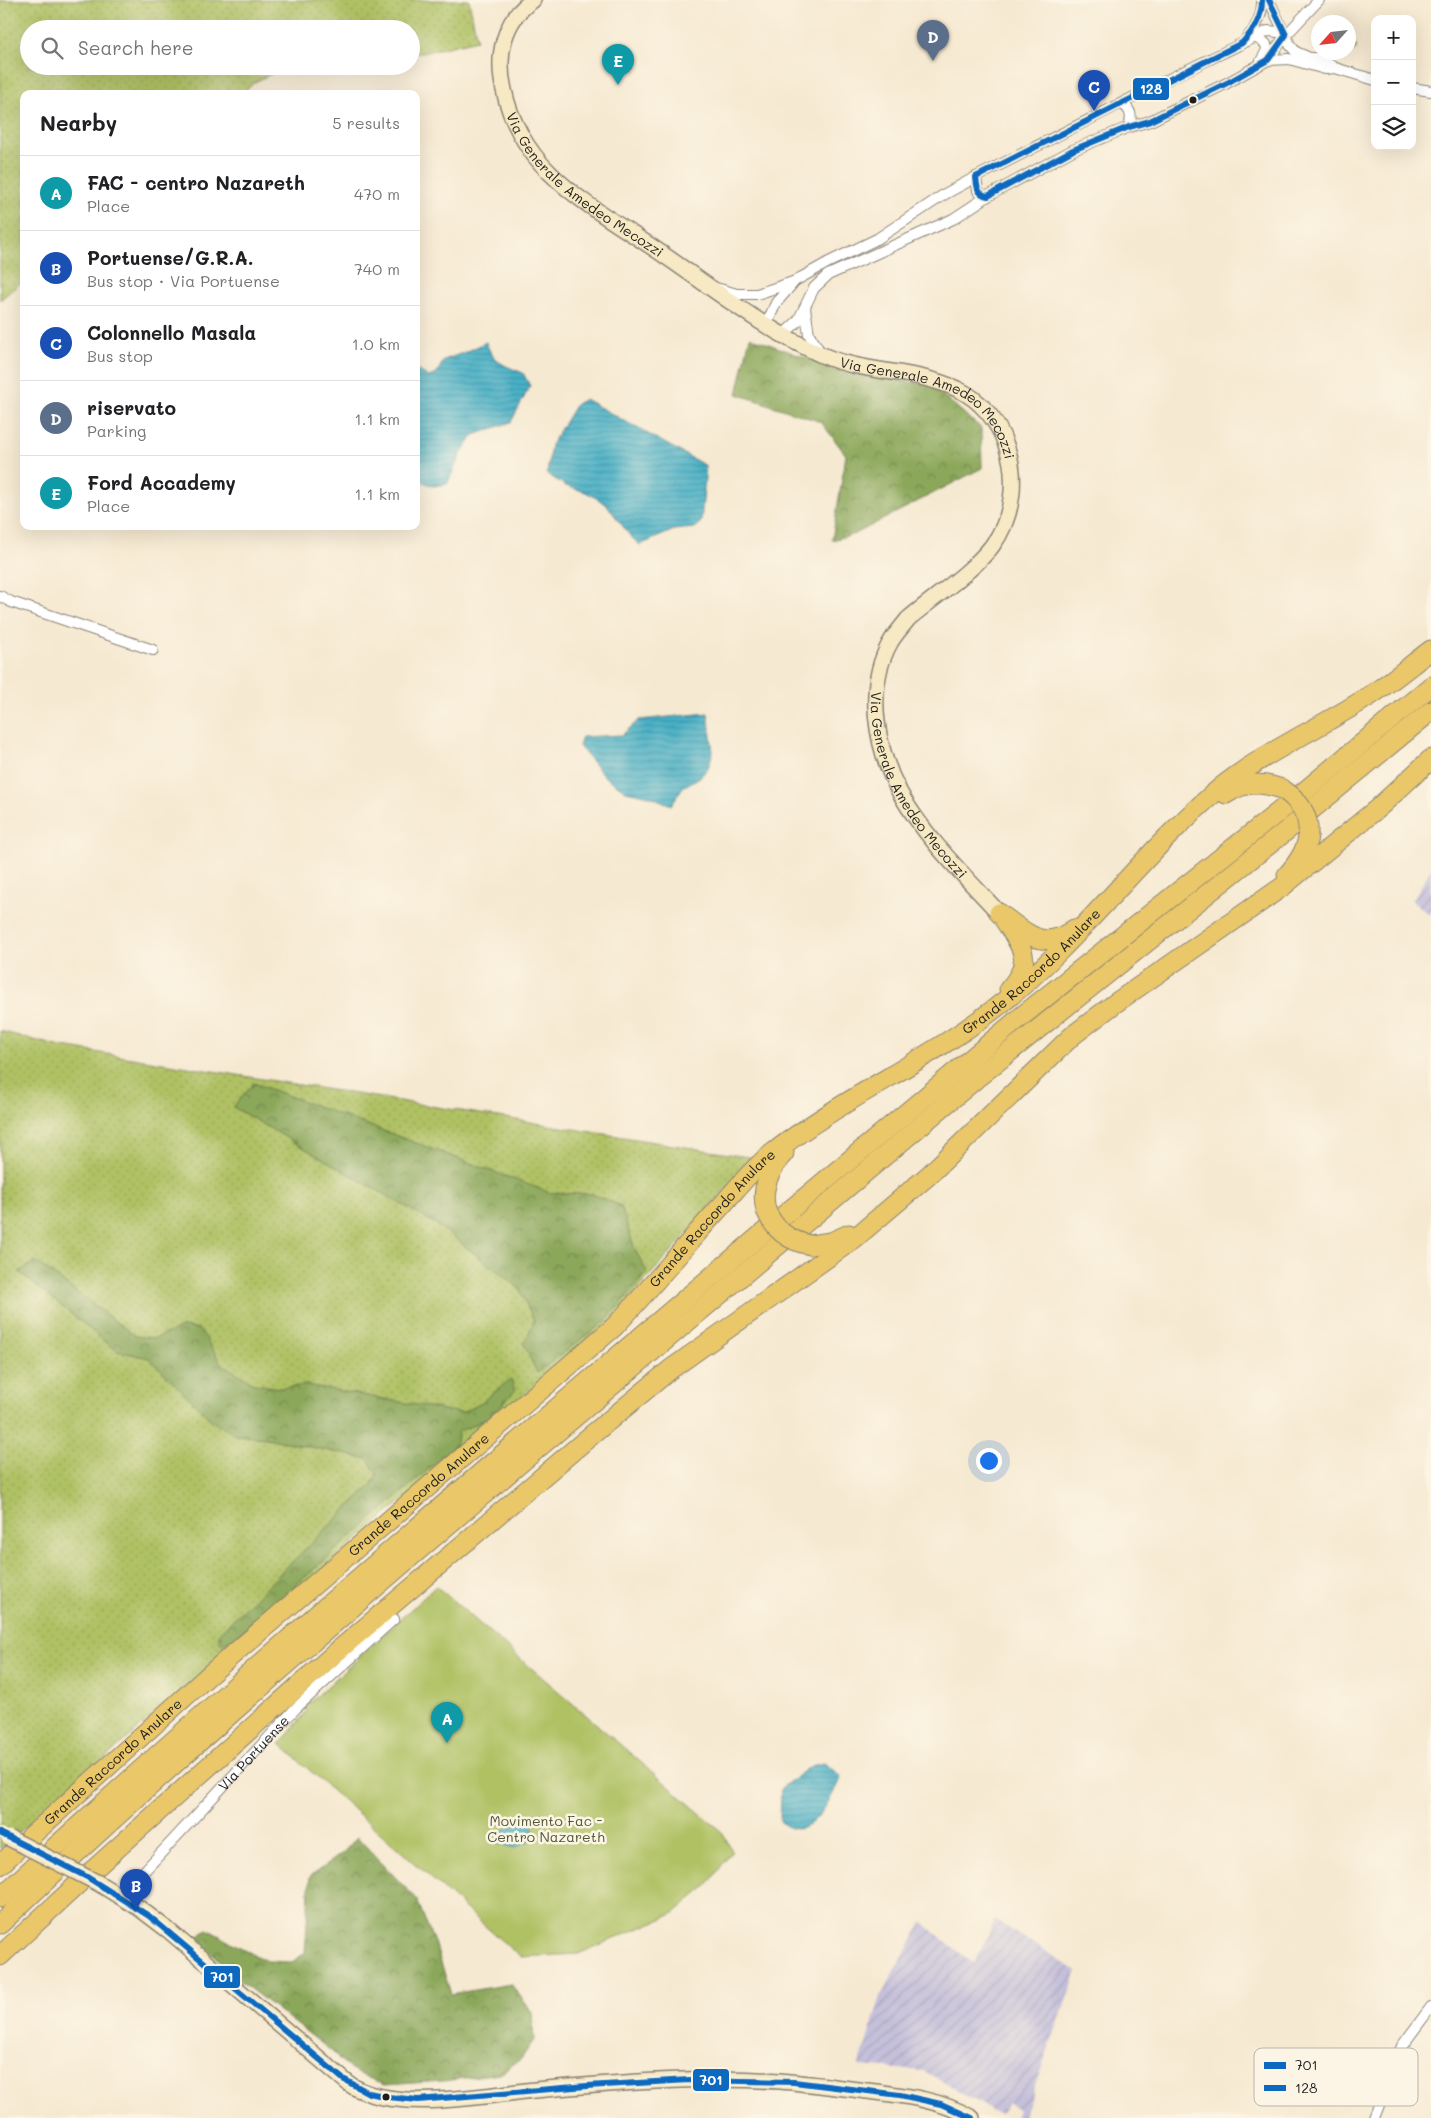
<!DOCTYPE html>
<html lang="en">
<head>
<meta charset="utf-8">
<style>
  :root { --surface:#fff; --page:#f6f6f6; --text:#202124; --muted:#757577; --line:#e0e0e0; --accent:#b5179e }
  body { margin:0; font-family:Mali,sans-serif; background:var(--page); color:var(--text) }
  .controls { position:absolute; right:15px; top:15px; display:grid; overflow:hidden; border-radius:10px; box-shadow:0 5px 20px #0002 }
  .controls button { width:45px; height:45px; display:grid; place-items:center; padding:0; border:0; border-bottom:1px solid var(--line); background:var(--surface); color:var(--text); font:25px sans-serif }
  .compass { position:absolute; left:1311px; top:15px; width:45px; height:45px; border-radius:50%; background:var(--surface); box-shadow:0 5px 20px #0002; rotate:243deg }
  .you { position:absolute; left:988px; top:1460px; width:18px; height:18px; margin:-12px; border:4px solid #fff; border-radius:50%; background:#1a73e8; box-shadow:0 0 0 8px #1a73e833 }
  .badge { display:grid; place-items:center; width:32px; height:32px; border-radius:50%; background:var(--accent); color:#fff; font-size:16px; font-weight:700 }
  .pin { position:absolute; translate:-50% -41px; filter:drop-shadow(0 1px 2px #0008) }
  .pin::after { content:''; position:absolute; top:26px; width:18px; height:15px; background:inherit; clip-path:polygon(0 0,100% 0,50% 100%) }
  .list { margin:0; padding:0; list-style:none }
  h2 { display:flex; justify-content:space-between; align-items:center; height:65px; margin:0; padding:0 20px; font-size:21px }
  h2 small { font-size:16px; font-weight:400; color:var(--muted) }
  .list li { display:grid; grid-template-columns:32px 1fr auto; gap:15px; align-items:center; box-sizing:border-box; height:75px; padding:0 20px; border-top:1px solid var(--line) }
  .list b { display:block; font-size:19px; white-space:nowrap }
  .list p { margin:0; font-size:16px; white-space:nowrap; color:var(--muted) }
  .list em { font-size:16px; font-style:normal; color:var(--muted) }
  .icon { flex:none; width:28px; height:28px; fill:none; stroke:currentColor; stroke-width:2; stroke-linecap:round; stroke-linejoin:round }
  .map { position:relative; flex:none; width:1431px; height:2118px; overflow:hidden }
  .search { position:absolute; background:var(--surface); box-shadow:0 5px 20px #0002; left:20px; top:20px; width:400px; height:55px; display:flex; align-items:center; gap:12px; box-sizing:border-box; padding:0 18px; border-radius:28px; color:var(--muted); font-size:19px }
  .panel { position:absolute; background:var(--surface); box-shadow:0 5px 20px #0002; left:20px; top:90px; width:400px; height:440px; border-radius:10px }
  .map>svg:first-child { display:block }
  .industrial { fill:url(#industrial-furrows) }
  .grass { fill:url(#grass-dots); stroke:#666e40 }
  .forest { fill:url(#forest-crowns); stroke:#54623b }
  .garden { fill:#afc164; stroke:#666e40 }
  .water { fill:url(#water-rules); stroke:#326671 }
  .lines { fill:none; stroke-linecap:round; stroke-linejoin:round }
  .street-casing { stroke:#898276; stroke-width:12 }
  .secondary-casing { stroke:#898276; stroke-width:18 }
  .highway-casing { stroke:#898276; stroke-width:21 }
  .street { stroke:#fff; stroke-width:10 }
  .secondary { stroke:#f7e9c3; stroke-width:15 }
  .highway { stroke:#eac769; stroke-width:19 }
  .secondary-bridge-casing { stroke:#898276; stroke-width:18; stroke-linecap:butt }
  .highway-bridge-casing { stroke:#898276; stroke-width:21; stroke-linecap:butt }
  .secondary-bridge { stroke:#f7e9c3; stroke-width:15 }
  .highway-bridge { stroke:#eac769; stroke-width:19 }
  .bus-1-casing { stroke:#fcf5e5; stroke-width:10 }
  .bus-2-casing { stroke:#fcf5e5; stroke-width:10 }
  .bus-1 { stroke:#0c69bf; stroke-width:6 }
  .bus-2 { stroke:#0c69bf; stroke-width:6 }
  .bus-dot { fill:#1c1c1c; stroke:#fcf5e5; stroke-width:2 }
  .labels { text-anchor:middle; stroke-width:5; stroke-linejoin:round; paint-order:stroke }
  .street-label { font-size:14px; fill:#1c1c1c; stroke:#fcf5e5 }
  .park-label { font-size:14px; fill:#4f5635; stroke:#fcf5e5 }
  .key { fill:#fcf5e5; stroke:#b9b4a9; stroke-width:1 }
  .key-label { font-size:14px; fill:#1c1c1c }
  .line-badge { stroke:#fcf5e5; stroke-width:2 }
  .badge-label { font-size:14px; text-anchor:middle; font-weight:bold; fill:#fff }
</style>
</head>
<body>
<div class="map">
<svg width="1431" height="2118" viewBox="0 0 1431 2118">
  <defs>
    <pattern id="industrial-furrows" width="10" height="10" patternUnits="userSpaceOnUse" patternTransform="scale(1.25)"><rect width="10" height="10" fill="#c5c0da"/><path d="M-1 1l2-2M0 10L10 0M9 11l2-2" fill="none" stroke="#a9a4ba"/></pattern>
    <pattern id="grass-dots" width="8" height="8" patternUnits="userSpaceOnUse" patternTransform="scale(1.25)"><rect width="8" height="8" fill="#afc164"/><path d="M2 2h.1M6 6h.1" fill="none" stroke="#96a556" stroke-width="1.8" stroke-linecap="round"/></pattern>
    <pattern id="forest-crowns" width="20" height="18" patternUnits="userSpaceOnUse" patternTransform="scale(1.25)"><rect width="20" height="18" fill="#8ba75a"/><path d="M2 6a3 3 0 1 1 6 0M12 15a3 3 0 1 1 6 0" fill="none" stroke="#71874a"/></pattern>
    <pattern id="water-rules" width="6" height="5" patternUnits="userSpaceOnUse" patternTransform="scale(1.25)"><rect width="6" height="5" fill="#47b0c6"/><path d="M0 2.5h6" fill="none" stroke="#3a8ea0"/></pattern>
  </defs>
  <rect width="100%" height="100%" fill="#fcf5e5"/>
  <filter id="ink" filterUnits="userSpaceOnUse"><feTurbulence type="fractalNoise" baseFrequency=".02" numOctaves="2"/><feDisplacementMap in="SourceGraphic" scale="10" xChannelSelector="R" yChannelSelector="G"/><feConvolveMatrix kernelMatrix="1 2 1 2 8 2 1 2 1" color-interpolation-filters="sRGB"/></filter>
  <filter id="wash" filterUnits="userSpaceOnUse"><feTurbulence type="fractalNoise" baseFrequency=".0096" numOctaves="4" result="noise"/><feDisplacementMap in="SourceGraphic" scale="20" xChannelSelector="R" yChannelSelector="G"/><feGaussianBlur stdDeviation="1.12" result="paint"/><feColorMatrix in="noise" values="0 0 0 0 0 0 0 0 0 0 0 0 0 0 0 0 0 1.4 0 .05"/><feComposite in="paint" operator="in"/></filter>
  <g filter="url(#wash)">
    <rect width="100%" height="100%" fill="#f6e9d1"/>
    <g class="industrial">
      <polygon points="1431,869 1431,915 1412,901"/>
      <polygon points="995,1920 1077,1971 1023,2118 1016,2118 1019,2109 1008,2103 1000,2115 924,2071 859,2066 881,1996 922,1922 974,1964"/>
    </g>
    <g class="grass">
      <polygon points="0,0 469,0 477,40 422,53 411,53 411,29 29,29 29,66 287,66 255,82 242,94 24,94 24,280 0,300"/>
      <polygon points="1356,45 1356,49 1338,59 1336,57 1335,53 1348,52 1349,46"/>
      <polygon points="0,1031 57,1046 754,1158 607,1324 0,1849"/>
    </g>
    <g class="forest">
      <polygon points="750,337 847,373 931,385 981,428 982,468 855,534 832,540 846,455 821,422 737,394"/>
      <polygon points="254,1083 551,1193 592,1194 621,1206 635,1250 647,1272 606,1321 537,1373 524,1344 534,1321 519,1288 439,1226 233,1107"/>
      <polygon points="35,1261 135,1336 155,1338 183,1327 198,1329 205,1337 221,1363 255,1384 280,1388 307,1385 461,1413 478,1405 511,1379 515,1391 488,1419 459,1431 455,1446 234,1639 220,1643 219,1633 372,1484 377,1474 368,1459 266,1438 235,1435 211,1420 149,1358 117,1351 19,1272"/>
      <polygon points="357,1837 417,1900 437,1950 451,1994 511,1984 532,2012 534,2040 521,2059 500,2073 443,2081 384,2085 351,2070 330,2050 236,1978 197,1938 207,1929 266,1961 292,1962 305,1953 310,1876 343,1853"/>
    </g>
    <polygon class="garden" points="436,1586 723,1833 732,1851 707,1886 673,1914 578,1954 520,1957 280,1744 307,1711 304,1708"/>
    <g class="water">
      <path d="M486,342c7,21 18,23 37,31l7,13 -19,36 -37,13 -13,19 -14,30 -14,2 -17,-7v-110l13,8 7,-3 8,-14 24,-9z"/>
      <polygon points="585,399 706,466 701,522 694,528 674,530 640,545 631,537 606,504 586,492 566,486 547,474 551,445 576,404"/>
      <polygon points="708,713 713,752 708,768 700,777 683,787 671,805 650,796 626,791 605,777 579,746 582,737 622,735 639,720"/>
      <path d="M824,1763l17,13c-9,22 -33,72 -61,45l1,-33 30,-22z"/>
      <polygon points="526,1820 534,1828 533,1839 515,1848 497,1843 503,1830"/>
    </g>
  </g>
  <g filter="url(#ink)">
    <g class="lines">
      <g class="street-casing">
        <g id="street">
          <polyline points="1269,0 1290,45 1296,52 1310,58 1319,58 1335,68 1375,80"/>
          <polyline points="1255,37 1266,44 1267,50 1261,61"/>
          <path d="M1246,39c10,-11 17,-23 16,-39"/>
          <polyline points="1268,60 1289,59 1325,69 1335,68"/>
          <polyline points="1412,88 1431,91"/>
          <path d="M1122,104c10,6 10,13 7,23"/>
          <polyline points="976,177 978,191 982,195 988,196"/>
          <polyline points="716,288 737,294 757,294 793,282 829,262 877,239 945,194 976,177 1181,73 1268,31 1278,32 1286,35"/>
          <polyline points="805,308 809,334 820,352"/>
          <polyline points="766,325 776,303 793,283"/>
          <polyline points="784,334 798,321 814,288 828,275 953,219 988,196 1073,150 1129,127 1150,121 1227,83 1268,60 1286,35 1319,0"/>
          <polyline points="0,596 11,602 153,650"/>
          <path id="s1" d="M121,1896l175,-188 98,-89"/>
          <polyline points="1374,2118 1402,2046 1431,2007"/>
        </g>
      </g>
      <g class="secondary-casing">
        <g id="secondary">
          <path id="s2" d="M533,0c-30,20 -37,56 -29,90 6,30 23,61 46,83 29,29 71,53 105,76 54,36 107,80 167,106 43,19 92,14 135,34 23,10 41,32 49,56 12,33 7,73 -14,101 -20,26 -58,51 -84,73 -6,8 -13,15 -18,24 -25,45 -14,106 10,150 25,45 65,83 99,120"/>
          <path d="M98,1883l41,25 29,22 181,154c45,30 135,11 186,6 81,-7 164,-14 245,-9 27,2 53,6 79,9 39,5 79,8 113,28"/>
        </g>
      </g>
      <g class="highway-casing">
        <g id="highway">
          <path d="M1226,794c19,-13 35,-12 56,-5"/>
          <polyline points="1300,795 1431,686"/>
          <polyline points="1310,811 1431,711"/>
          <path d="M1287,875c10,-11 20,-24 21,-40"/>
          <path d="M999,913c26,19 44,40 75,16"/>
          <path d="M1005,921c18,28 29,40 4,68"/>
          <path d="M766,1210c-6,-22 4,-41 18,-57"/>
          <polyline points="777,1221 1022,1016 1291,802"/>
          <polyline points="792,1234 978,1077 1301,819"/>
          <polyline points="810,1245 831,1242 849,1234"/>
          <path id="s3" d="M30,1837l179,-162 405,-348c38,-40 72,-83 110,-124 14,-16 28,-34 45,-47 72,-58 160,-95 233,-153 80,-64 139,-149 218,-215 46,-37 102,-61 151,-93 21,-14 40,-30 60,-45"/>
          <path d="M53,1849c234,-213 475,-417 716,-621"/>
          <path d="M71,1858c231,-213 472,-414 712,-617"/>
          <polyline points="0,1865 16,1850"/>
          <polyline points="93,1870 333,1655 588,1438 671,1369 855,1238 929,1175 1072,1036 1114,1004 1282,887 1378,808 1431,759"/>
          <polyline points="0,1898 39,1862"/>
          <polyline points="0,1924 55,1872"/>
          <polyline points="0,1956 79,1883"/>
        </g>
      </g>
      <use href="#street" class="street"/>
      <use href="#secondary" class="secondary"/>
      <use href="#highway" class="highway"/>
      <g class="secondary-bridge-casing">
        <polyline id="secondary-bridge" points="9,1838 98,1883"/>
      </g>
      <g class="highway-bridge-casing">
        <g id="highway-bridge">
          <path d="M1282,789c16,10 28,26 26,46"/>
          <path d="M766,1210c8,20 23,31 44,35"/>
        </g>
      </g>
      <use href="#secondary-bridge" class="secondary-bridge"/>
      <use href="#highway-bridge" class="highway-bridge"/>
      <g class="bus-1-casing">
        <polyline id="bus-1" points="0,1833 87,1877 149,1916 343,2079 369,2093 388,2097 418,2100 587,2086 689,2080 794,2082 900,2095 941,2104 972,2118"/>
      </g>
      <g class="bus-2-casing">
        <path id="bus-2" d="M1262,0c0,18 -8,30 -20,43l-266,134c1,10 1,17 12,19l85,-46 56,-23 21,-6 77,-38 41,-23 18,-25 -17,-35"/>
      </g>
      <use href="#bus-1" class="bus-1"/>
      <use href="#bus-2" class="bus-2"/>
    </g>
  </g>
  <g class="bus-dot">
    <circle cx="1193" cy="100" r="4.5"/>
    <circle cx="386" cy="2097" r="4.5"/>
  </g>
  <g class="labels">
    <g class="street-label">
      <text dy="5" stroke="none"><textPath href="#s2" startOffset="230">Via Generale Amedeo Mecozzi</textPath></text>
      <text dy="5" stroke="none"><textPath href="#s2" startOffset="650">Via Generale Amedeo Mecozzi</textPath></text>
      <text dy="5" stroke="none"><textPath href="#s2" startOffset="1145">Via Generale Amedeo Mecozzi</textPath></text>
      <text dy="5" stroke="none"><textPath href="#s3" startOffset="1328">Grande Raccordo Anulare</textPath></text>
      <text dy="5" stroke="none"><textPath href="#s3" startOffset="922">Grande Raccordo Anulare</textPath></text>
      <text dy="5" stroke="none"><textPath href="#s3" startOffset="518">Grande Raccordo Anulare</textPath></text>
      <text dy="5" stroke="none"><textPath href="#s1" startOffset="195">Via Portuense</textPath></text>
      <text dy="5" stroke="none"><textPath href="#s3" startOffset="112">Grande Raccordo Anulare</textPath></text>
    </g>
    <g class="park-label">
      <text x="546" y="1826">Movimento Fac -<tspan x="546" dy="16">Centro Nazareth</tspan></text>
    </g>
  </g>
  <rect x="1254" y="2048" width="164" height="58" rx="8" class="key"/>
  <rect x="1264" y="2062" width="22" height="7" fill="#0c69bf"/>
  <rect x="1264" y="2085" width="22" height="6" fill="#0c69bf"/>
  <g class="key-label">
    <text x="1295" y="2070">701</text>
    <text x="1295" y="2093">128</text>
  </g>
  <g class="line-badge">
    <rect x="1132" y="77" width="38" height="24" rx="5" fill="#0c69bf"/>
    <rect x="203" y="1965" width="38" height="24" rx="5" fill="#0c69bf"/>
    <rect x="692" y="2068" width="38" height="24" rx="5" fill="#0c69bf"/>
  </g>
  <g class="badge-label">
    <text x="1151" y="94">128</text>
    <text x="222" y="1982">701</text>
    <text x="711" y="2085">701</text>
  </g>
</svg>
<div class="controls">
<button>+</button>
<button>−</button>
<button><svg class="icon" aria-label="layers" viewBox="0 0 24 24"><path d="M12 4l9 5-9 5-9-5zM3 14l9 5 9-5"/></svg></button>
</div>
<svg class="compass" viewBox="-18 -18 36 36"><path d="M0-13l5 13h-10z" fill="#e53935"/><path d="M0 13l5-13h-10z" fill="#757577"/></svg>
<div class="you"></div>
<div class="pin badge" style="left:447px;top:1743px;background:#0f9aa8">A</div>
<div class="pin badge" style="left:136px;top:1910px;background:#1a4fb4">B</div>
<div class="pin badge" style="left:1094px;top:111px;background:#1a4fb4">C</div>
<div class="pin badge" style="left:933px;top:61px;background:#5c6f8a">D</div>
<div class="pin badge" style="left:618px;top:85px;background:#0f9aa8">E</div>
<div class="search"><svg class="icon" aria-label="search" viewBox="0 0 24 24"><circle cx="10" cy="10" r="6"/><path d="M15 15l6 6"/></svg>Search here</div>
<section class="panel">
<h2>Nearby<small>5 results</small></h2>
<ul class="list">
<li><span class="badge" style="background:#0f9aa8">A</span><div><b>FAC - centro Nazareth</b><p>Place</p></div><em>470 m</em></li>
<li><span class="badge" style="background:#1a4fb4">B</span><div><b>Portuense/G.R.A.</b><p>Bus stop · Via Portuense</p></div><em>740 m</em></li>
<li><span class="badge" style="background:#1a4fb4">C</span><div><b>Colonnello Masala</b><p>Bus stop</p></div><em>1.0 km</em></li>
<li><span class="badge" style="background:#5c6f8a">D</span><div><b>riservato</b><p>Parking</p></div><em>1.1 km</em></li>
<li><span class="badge" style="background:#0f9aa8">E</span><div><b>Ford Accademy</b><p>Place</p></div><em>1.1 km</em></li>
</ul>
</section>
</div>
</body>
</html>
